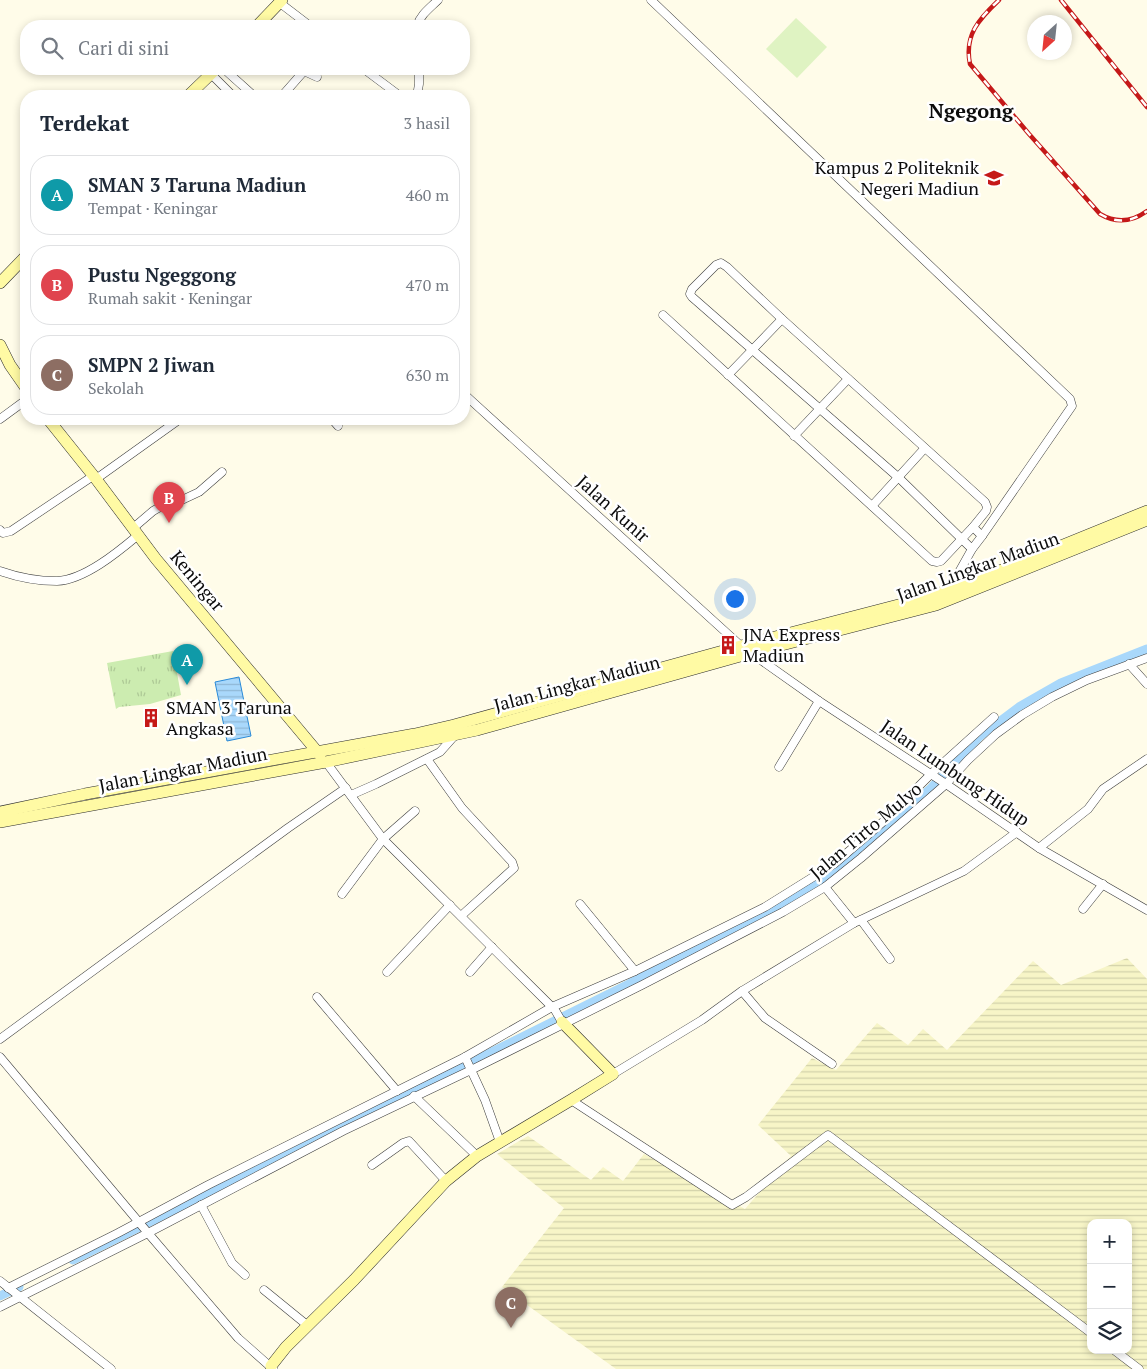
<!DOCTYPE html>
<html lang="id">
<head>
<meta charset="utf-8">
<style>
  :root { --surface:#fff; --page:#f6f6f7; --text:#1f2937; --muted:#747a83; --line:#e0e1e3; --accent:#c51919 }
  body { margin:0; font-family:"PT Serif",serif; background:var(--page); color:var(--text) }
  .controls { position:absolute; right:15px; bottom:15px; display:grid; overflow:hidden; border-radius:10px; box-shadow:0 2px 8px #0003 }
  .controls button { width:45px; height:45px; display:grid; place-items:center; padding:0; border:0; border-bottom:1px solid var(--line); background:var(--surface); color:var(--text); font:25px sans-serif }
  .compass { position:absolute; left:1027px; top:15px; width:45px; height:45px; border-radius:50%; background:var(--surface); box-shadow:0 2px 8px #0003; rotate:207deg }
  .you { position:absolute; left:734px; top:598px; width:18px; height:18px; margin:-12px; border:4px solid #fff; border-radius:50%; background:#1a73e8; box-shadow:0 0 0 8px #1a73e833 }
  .badge { display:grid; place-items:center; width:32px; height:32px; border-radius:50%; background:var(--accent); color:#fff; font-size:16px; font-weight:700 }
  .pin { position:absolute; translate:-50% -41px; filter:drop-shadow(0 1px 2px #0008) }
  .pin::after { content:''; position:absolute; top:26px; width:18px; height:15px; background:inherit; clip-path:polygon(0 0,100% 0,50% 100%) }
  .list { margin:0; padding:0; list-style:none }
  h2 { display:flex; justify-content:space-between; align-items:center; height:65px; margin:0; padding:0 20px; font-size:21px }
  h2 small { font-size:16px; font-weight:400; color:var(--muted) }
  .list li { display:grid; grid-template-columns:32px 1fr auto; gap:15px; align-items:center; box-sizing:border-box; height:80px; margin:0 10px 10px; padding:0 10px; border:1px solid var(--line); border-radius:20px }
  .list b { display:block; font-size:19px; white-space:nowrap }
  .list p { margin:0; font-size:16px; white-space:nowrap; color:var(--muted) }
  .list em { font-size:16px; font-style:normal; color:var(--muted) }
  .icon { flex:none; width:28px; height:28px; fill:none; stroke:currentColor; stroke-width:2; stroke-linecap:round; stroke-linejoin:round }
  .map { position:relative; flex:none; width:1147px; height:1369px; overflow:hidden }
  .search { position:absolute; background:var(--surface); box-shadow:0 2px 8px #0003; left:20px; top:20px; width:450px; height:55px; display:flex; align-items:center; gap:12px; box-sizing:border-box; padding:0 18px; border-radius:20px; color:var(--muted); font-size:19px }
  .panel { position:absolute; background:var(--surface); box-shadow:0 2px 8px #0003; left:20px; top:90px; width:450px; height:335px; border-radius:20px }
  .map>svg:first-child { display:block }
  .farmland { fill:url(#farmland-rules); fill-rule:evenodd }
  .grass { fill:url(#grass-tufts) }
  .pitch { fill:#dff3c2 }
  .water { fill:url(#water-rules); stroke:#2a8ad8 }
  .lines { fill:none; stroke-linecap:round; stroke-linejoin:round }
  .canal { stroke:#a9d8fb; stroke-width:9 }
  .street-casing { stroke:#3e3e3e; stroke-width:9 }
  .secondary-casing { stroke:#2d2d2d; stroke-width:12 }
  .street { stroke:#fff; stroke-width:8 }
  .secondary { stroke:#fffaa4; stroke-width:11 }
  .rail-casing { stroke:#c51919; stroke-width:4.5 }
  .rail { stroke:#fff; stroke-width:2.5; stroke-dasharray:8; stroke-linecap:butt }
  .labels { text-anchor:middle; stroke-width:5; stroke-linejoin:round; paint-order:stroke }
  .poi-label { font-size:18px; fill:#0b0b0b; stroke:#fff; text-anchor:start }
  .street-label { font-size:18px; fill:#0b0b0b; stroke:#fff }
  .quarter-label { font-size:20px; font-weight:bold; fill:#0b0b0b; stroke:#fff }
</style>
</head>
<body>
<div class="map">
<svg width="1147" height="1369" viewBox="0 0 1147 1369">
  <defs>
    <pattern id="farmland-rules" width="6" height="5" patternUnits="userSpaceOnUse" patternTransform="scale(1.25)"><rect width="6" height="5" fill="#f7f5c7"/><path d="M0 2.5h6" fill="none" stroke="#d2d1aa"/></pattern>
    <pattern id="grass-tufts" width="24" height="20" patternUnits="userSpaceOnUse" patternTransform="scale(1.25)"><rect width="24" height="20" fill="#ccecb0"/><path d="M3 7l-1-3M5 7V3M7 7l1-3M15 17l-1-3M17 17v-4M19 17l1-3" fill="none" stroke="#aec996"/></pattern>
    <pattern id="water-rules" width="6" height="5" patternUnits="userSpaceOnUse" patternTransform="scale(1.25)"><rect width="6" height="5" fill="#a9d8fb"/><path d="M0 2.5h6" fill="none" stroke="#90b8d6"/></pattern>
  </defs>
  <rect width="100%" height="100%" fill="#fffce9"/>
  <path class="farmland" d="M1127,958l20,21v390h-531l-114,-82 62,-79 -67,-54 31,-18 63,44 12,-13 20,14 21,-27 101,55 46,-53 -33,-31 54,-67 24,12 41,-47 31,22 15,-16 24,21 86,-89 28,24zM1091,1223h37v127h-37z"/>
  <polygon class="grass" points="173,651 181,695 150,704 119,707 116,709 107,663"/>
  <polygon class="pitch" points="796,18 827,47 797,78 766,49"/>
  <polygon class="water" points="239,677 251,736 227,741 215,682"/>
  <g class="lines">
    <g class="canal">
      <polyline points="631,983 803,893 832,874 875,838 931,788 979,737 1019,707 1061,683 1147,649"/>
      <polyline points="73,1260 635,981"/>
      <polyline points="0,1296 19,1287"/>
    </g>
    <g class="street-casing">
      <g id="street">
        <polyline points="651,0 1070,399 1072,406 982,536"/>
        <polyline points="280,3 310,26"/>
        <path d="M417,26c3,-11 13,-18 21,-26"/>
        <polyline points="224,69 254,96"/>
        <polyline points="364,69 400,96"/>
        <polyline points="211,74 233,96"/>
        <polyline points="282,96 304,71 317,77"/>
        <polyline points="417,96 419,84 419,69"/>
        <polygon points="721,263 727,267 782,319 985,502 987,507 986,511 973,527 982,536 972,549 899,478 692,297 690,294 692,289 716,265"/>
        <polyline points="663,315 932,561 937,562 941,561 973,527"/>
        <polyline points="728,375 782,319"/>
        <polyline points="464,394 741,646"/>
        <polyline points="0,419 26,400"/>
        <polyline points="332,419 338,426"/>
        <polyline points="794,436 848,379"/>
        <polyline points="96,479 180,419"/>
        <polyline points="872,506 924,449"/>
        <polyline points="132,529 153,511 167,503 184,499 199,492 222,472"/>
        <polyline points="0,530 3,533 11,531 93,476"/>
        <path d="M0,571c17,6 39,10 57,10 27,-1 61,-29 80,-45"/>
        <polyline points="949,590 972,549"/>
        <polyline points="751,653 819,701 946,784 1039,848 1147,910"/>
        <polyline points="1129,664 1147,684"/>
        <polyline points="427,759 462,808 512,862 514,868 461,916"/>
        <polyline points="326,762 383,839 555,1010 562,1022"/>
        <polyline points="779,767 819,701"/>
        <polyline points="351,795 376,784 440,752 456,734"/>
        <polyline points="1039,848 1088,809 1103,789 1147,759"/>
        <polyline points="825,887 854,923"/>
        <polyline points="342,894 383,839 415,811"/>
        <polyline points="580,904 635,971"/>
        <polyline points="1083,909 1103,884"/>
        <polyline points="861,920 890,959"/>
        <polyline points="387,972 450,905"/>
        <polyline points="470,972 492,947"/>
        <polyline points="742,991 765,1018 832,1064"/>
        <polyline points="317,997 397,1091"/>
        <polyline points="0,1039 288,828 346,788"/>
        <polyline points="0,1057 148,1233 238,1338 273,1369"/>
        <polyline points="465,1057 485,1100 500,1142"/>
        <polyline points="613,1074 702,1020 742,991 854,923 964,871 1017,832"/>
        <polyline points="414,1096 477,1156"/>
        <polyline points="571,1100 732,1205 746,1197 828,1135 1091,1333"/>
        <polyline points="372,1165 403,1143 409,1141 446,1181"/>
        <polyline points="201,1205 232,1263 245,1275"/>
        <polyline points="0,1281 111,1369"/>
        <polyline points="8,1288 118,1233 208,1185 465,1057 552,1007 635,971 765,907 834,864 884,821 931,774 994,717"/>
        <polyline points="264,1290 307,1325"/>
        <polyline points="0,1307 148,1233 343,1131 471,1070 642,985 783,912 825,887 861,858 946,784 968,760 996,734 1022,715 1052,697 1087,680 1147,658"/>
        <polyline points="1114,1350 1139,1369"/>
      </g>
    </g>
    <g class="secondary-casing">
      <g id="secondary">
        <polyline points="257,26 282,0"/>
        <polyline points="188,96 216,69"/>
        <polyline points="0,283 26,256"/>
        <polyline points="0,345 10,365 26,388"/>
        <polyline points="48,419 96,479 156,559 320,755"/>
        <polyline points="0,812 85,794 415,734 454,725 741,646 929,597 977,580 1147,511"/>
        <polyline points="0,822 326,762 477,730 751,653 936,605 1147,520"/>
        <polyline points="271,1366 286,1347 354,1280 446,1181 477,1156 571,1100 613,1074 562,1022"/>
      </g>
    </g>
    <use href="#street" class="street"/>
    <use href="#secondary" class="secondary"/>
    <g class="rail-casing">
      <g id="rail">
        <path d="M999,0c-20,19 -35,35 -29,64l59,70 71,80c17,10 32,8 47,-3"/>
        <polyline points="1061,0 1147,107"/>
      </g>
    </g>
    <use href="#rail" class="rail"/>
  </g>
  <defs>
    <g id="university-bare" transform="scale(1.5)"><path d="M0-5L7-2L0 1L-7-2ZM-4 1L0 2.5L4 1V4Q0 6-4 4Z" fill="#c51919" stroke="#fff" stroke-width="2.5" paint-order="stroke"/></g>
    <g id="building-bare" transform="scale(1.5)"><path d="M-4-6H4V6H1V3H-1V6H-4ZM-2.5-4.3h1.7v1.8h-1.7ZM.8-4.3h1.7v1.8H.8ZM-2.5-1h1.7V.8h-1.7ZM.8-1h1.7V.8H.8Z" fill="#c51919" stroke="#fff" stroke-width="2.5" paint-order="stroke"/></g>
  </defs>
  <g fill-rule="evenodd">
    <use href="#university-bare" x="994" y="178"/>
    <use href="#building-bare" x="728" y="645"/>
    <use href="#building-bare" x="151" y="718"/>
  </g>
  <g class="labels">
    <g class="poi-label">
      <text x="979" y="174" text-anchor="end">Kampus 2 Politeknik<tspan x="979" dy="21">Negeri Madiun</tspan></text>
      <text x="743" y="641">JNA Express<tspan x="743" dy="21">Madiun</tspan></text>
      <text x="166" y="714">SMAN 3 Taruna<tspan x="166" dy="21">Angkasa</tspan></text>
    </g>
    <g class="street-label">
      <text transform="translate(613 509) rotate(42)" y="6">Jalan Kunir</text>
      <text transform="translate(978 567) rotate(-20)" y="6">Jalan Lingkar Madiun</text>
      <text transform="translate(197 581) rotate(50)" y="6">Keningar</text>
      <text transform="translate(577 684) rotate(-15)" y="6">Jalan Lingkar Madiun</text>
      <text transform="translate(183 770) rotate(-11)" y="6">Jalan Lingkar Madiun</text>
      <text transform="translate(955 773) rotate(34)" y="6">Jalan Lumbung Hidup</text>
      <text transform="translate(866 831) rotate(-40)" y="6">Jalan Tirto Mulyo</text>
    </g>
    <g class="quarter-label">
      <text x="971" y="118">Ngegong</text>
    </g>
  </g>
</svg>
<div class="controls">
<button>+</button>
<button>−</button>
<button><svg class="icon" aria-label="layers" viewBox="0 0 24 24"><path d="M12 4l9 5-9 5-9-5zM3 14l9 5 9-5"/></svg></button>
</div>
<svg class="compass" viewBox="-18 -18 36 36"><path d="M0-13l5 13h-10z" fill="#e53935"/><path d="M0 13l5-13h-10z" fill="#747a83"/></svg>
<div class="you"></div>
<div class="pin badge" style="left:187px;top:685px;background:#0f9aa8">A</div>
<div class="pin badge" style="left:169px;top:523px;background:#e0444e">B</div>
<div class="pin badge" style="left:511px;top:1328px;background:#8d6e63">C</div>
<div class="search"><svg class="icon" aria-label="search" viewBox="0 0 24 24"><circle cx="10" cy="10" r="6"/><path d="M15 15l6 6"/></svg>Cari di sini</div>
<section class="panel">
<h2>Terdekat<small>3 hasil</small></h2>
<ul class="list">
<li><span class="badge" style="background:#0f9aa8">A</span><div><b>SMAN 3 Taruna Madiun</b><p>Tempat · Keningar</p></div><em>460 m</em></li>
<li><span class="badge" style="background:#e0444e">B</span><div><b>Pustu Ngeggong</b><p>Rumah sakit · Keningar</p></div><em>470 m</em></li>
<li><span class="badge" style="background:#8d6e63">C</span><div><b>SMPN 2 Jiwan</b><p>Sekolah</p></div><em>630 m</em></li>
</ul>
</section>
</div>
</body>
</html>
